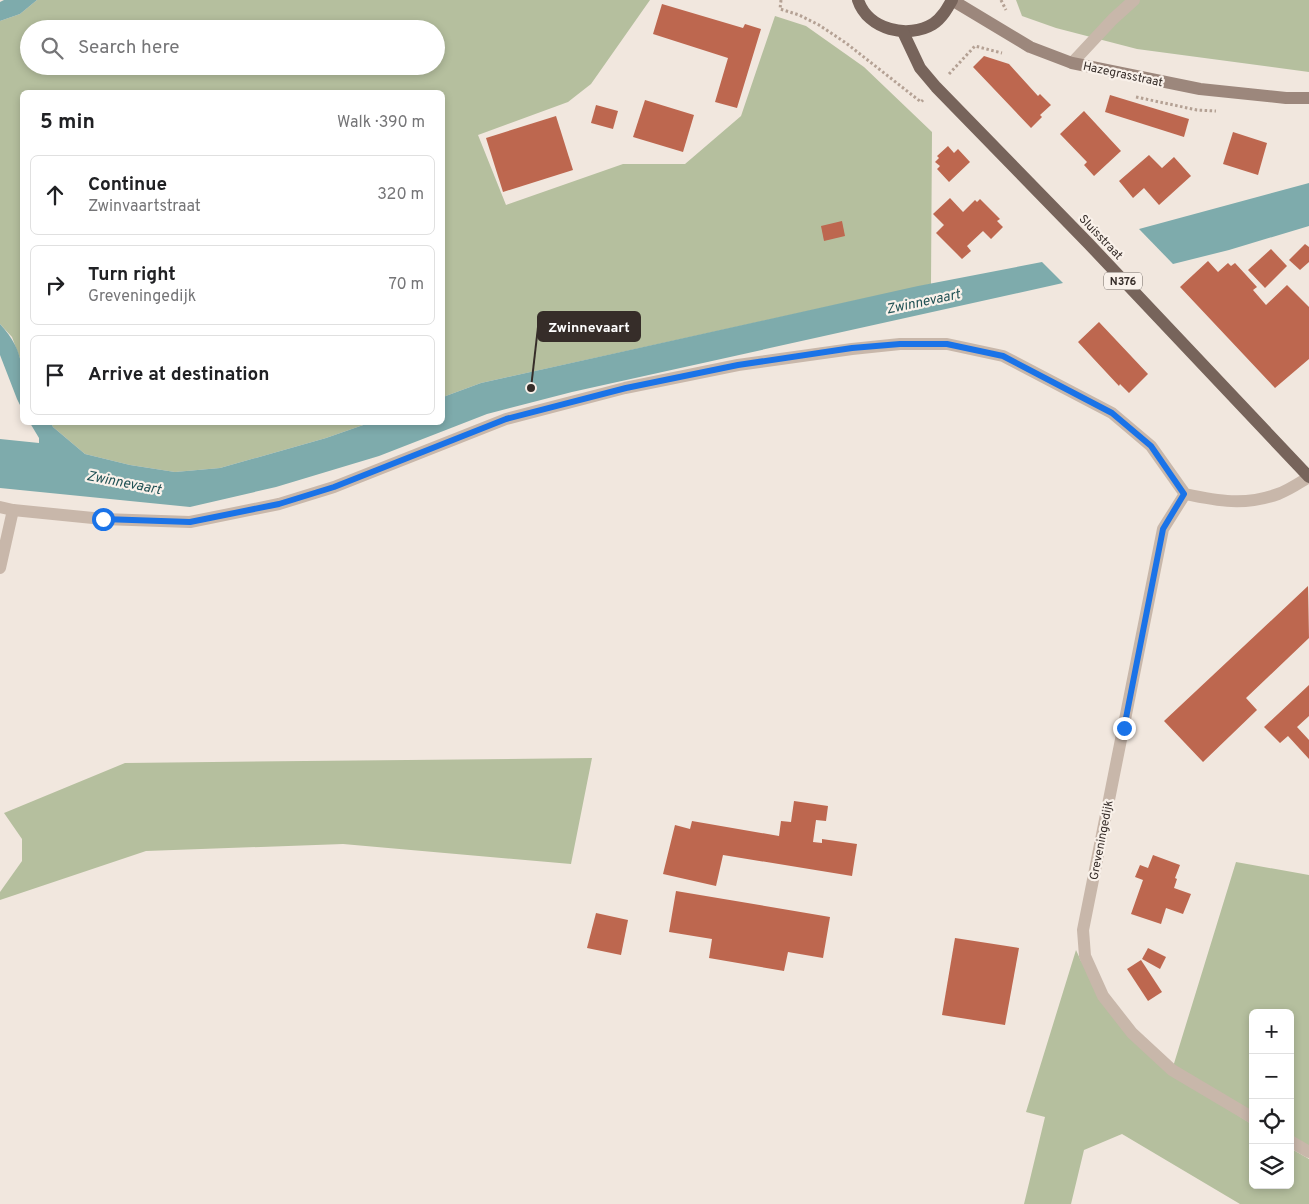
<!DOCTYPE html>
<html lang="en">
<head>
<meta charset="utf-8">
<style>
  :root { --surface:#fff; --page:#f2f2f2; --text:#202124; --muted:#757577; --line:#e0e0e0 }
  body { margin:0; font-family:Overpass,sans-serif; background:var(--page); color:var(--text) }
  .controls { position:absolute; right:15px; bottom:15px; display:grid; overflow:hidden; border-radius:8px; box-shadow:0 2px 8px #0003 }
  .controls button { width:45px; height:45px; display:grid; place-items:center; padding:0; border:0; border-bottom:1px solid var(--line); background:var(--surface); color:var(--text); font:25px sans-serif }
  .stop { position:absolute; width:15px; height:15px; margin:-11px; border:4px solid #1a73e8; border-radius:50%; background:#fff }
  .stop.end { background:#1a73e8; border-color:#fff; box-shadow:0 1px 5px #0008 }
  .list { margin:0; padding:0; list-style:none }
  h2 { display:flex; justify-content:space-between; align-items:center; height:65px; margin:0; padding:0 20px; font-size:21px }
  h2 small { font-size:16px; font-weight:400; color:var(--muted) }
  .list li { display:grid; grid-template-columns:32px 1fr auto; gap:15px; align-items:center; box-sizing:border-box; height:80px; margin:0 10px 10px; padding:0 10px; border:1px solid var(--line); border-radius:8px }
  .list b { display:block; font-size:19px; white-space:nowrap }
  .list p { margin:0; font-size:16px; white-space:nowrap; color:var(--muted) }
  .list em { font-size:16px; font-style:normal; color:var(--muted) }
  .icon { flex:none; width:28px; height:28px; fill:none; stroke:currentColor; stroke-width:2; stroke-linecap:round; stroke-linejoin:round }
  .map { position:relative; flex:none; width:1309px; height:1204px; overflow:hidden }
  .search { position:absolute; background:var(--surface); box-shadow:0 2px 8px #0003; left:20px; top:20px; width:425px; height:55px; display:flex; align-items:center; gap:12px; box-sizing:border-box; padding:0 18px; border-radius:28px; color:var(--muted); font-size:19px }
  .panel { position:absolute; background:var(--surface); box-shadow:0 2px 8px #0003; left:20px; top:90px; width:425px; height:335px; border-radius:8px }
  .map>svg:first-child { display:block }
  .green { fill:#b5bf9e; fill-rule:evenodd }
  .water { fill:#7eabac }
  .building { fill:#bd674f }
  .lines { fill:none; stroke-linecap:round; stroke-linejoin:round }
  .path { stroke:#b4a194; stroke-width:3; stroke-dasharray:2.5 2.5; stroke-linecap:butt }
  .lane { stroke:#c8b7aa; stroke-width:12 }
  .street { stroke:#c8b7aa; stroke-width:12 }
  .secondary { stroke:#9c877c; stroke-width:12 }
  .primary { stroke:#77645b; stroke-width:12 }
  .route { stroke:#1a73e8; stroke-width:6 }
  .labels { text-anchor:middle; stroke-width:4.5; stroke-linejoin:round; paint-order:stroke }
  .shield { fill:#f9f1ea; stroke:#706863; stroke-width:1 }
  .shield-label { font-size:11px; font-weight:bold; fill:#362d29 }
  .street-label { font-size:12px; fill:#362d29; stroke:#f9f1ea }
  .water-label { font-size:14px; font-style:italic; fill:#215255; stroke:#f9f1ea }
  .leader { fill:none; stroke:#362d29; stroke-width:2 }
  .callout-dot { fill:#362d29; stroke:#f9f1ea; stroke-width:2 }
  .callout { fill:#362d29; stroke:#362d29; stroke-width:2 }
  .callout-label { font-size:14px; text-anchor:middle; font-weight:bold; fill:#fff }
</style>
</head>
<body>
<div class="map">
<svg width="1309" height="1204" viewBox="0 0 1309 1204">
  <rect width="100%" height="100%" fill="#f1e7de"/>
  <g class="green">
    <path d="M37,0h613l-59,84 -23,18 -90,33 28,70 117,-41h62l56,-48 34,-100 31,10 58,41 68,65 -1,152 -450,99 -38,14 -1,-305h-420v272l-10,-27 -12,-13v-303l20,-7zM29,29h407v37h-407z"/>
    <polygon points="1016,0 1309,0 1309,72 1137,49 1056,28 1022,16"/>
    <polygon points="51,423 369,423 326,438 220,468 175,472 130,465 85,454 53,427"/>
    <polygon points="592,758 571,864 343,844 146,851 0,900 0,892 22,861 22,839 4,813 125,763"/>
    <polygon points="1236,862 1309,875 1309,1147 1290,1137 1290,1013 1253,1013 1253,1115 1172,1070"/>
    <polygon points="1076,950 1081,961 1170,1072 1253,1125 1253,1185 1290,1185 1290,1148 1309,1159 1309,1204 1240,1204 1122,1134 1084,1150 1071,1204 1024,1204 1045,1117 1026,1112"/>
  </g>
  <g class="water">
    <polygon points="4,0 37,0 20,14 0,21 0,2"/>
    <polygon points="1309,183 1309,226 1229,250 1173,264 1139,229"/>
    <polygon points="1042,262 1063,283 572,392 487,414 379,456 276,487 190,507 0,488 0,439 39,443 39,438 30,423 51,423 53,427 85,454 130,465 175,472 220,468 326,438 369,423 442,422 443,397 481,383 918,286"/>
    <path d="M0,324c26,28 23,49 22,85l-5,-10 -17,-44z"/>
  </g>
  <g class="building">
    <polygon points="662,4 743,28 745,24 761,29 737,108 715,102 728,58 653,34"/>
    <polygon points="984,56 1009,64 1038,96 1040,94 1051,105 1040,115 1042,117 1031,128 973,67"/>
    <polygon points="1110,95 1189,119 1184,137 1105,112"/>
    <polygon points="645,100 694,115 683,152 633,137"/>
    <polygon points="596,105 618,111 613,129 591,123"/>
    <polygon points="1084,111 1121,151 1094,176 1084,165 1087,162 1060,134"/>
    <polygon points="556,116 573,170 503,192 486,138"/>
    <polygon points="1233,132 1267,143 1258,175 1223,164"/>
    <polygon points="948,146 954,153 958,149 970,162 949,182 937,169 940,166 935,162 939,158 937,156"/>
    <polygon points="1149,155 1162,168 1174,157 1191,176 1159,205 1144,188 1133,198 1119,181"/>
    <polygon points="950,198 963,212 975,200 977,202 980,199 1000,219 997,221 1003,227 991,239 983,231 967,246 971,251 962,259 936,233 944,225 933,214"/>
    <polygon points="842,221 845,236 824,241 821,226"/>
    <polygon points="1305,244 1309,247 1309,262 1300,270 1289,260"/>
    <polygon points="1271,249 1287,266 1265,288 1248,270"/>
    <polygon points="1208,261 1218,272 1228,263 1231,266 1235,263 1257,287 1253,290 1266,305 1287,285 1309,307 1309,359 1275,388 1180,287"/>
    <polygon points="1099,322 1148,374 1129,393 1120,384 1119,386 1078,342"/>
    <polygon points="1308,586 1309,638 1246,698 1257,710 1203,762 1164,721"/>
    <polygon points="1309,685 1309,716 1297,727 1309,740 1309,759 1288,736 1280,743 1264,727"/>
    <polygon points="794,801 828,806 826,821 816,820 813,842 822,843 822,839 857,844 852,876 723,855 716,886 663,874 675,825 690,829 692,821 779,836 781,821 791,822"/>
    <polygon points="1153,855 1180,865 1175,878 1177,879 1174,888 1191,894 1183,914 1166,908 1161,924 1131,914 1143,880 1135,877 1140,865 1148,868"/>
    <polygon points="676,891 830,917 823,958 788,952 784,971 709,958 712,939 669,932"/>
    <polygon points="596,913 628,920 621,955 587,948"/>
    <polygon points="955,938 1019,948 1005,1025 942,1015"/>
    <polygon points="1148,948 1166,957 1160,969 1142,959"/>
    <polygon points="1141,960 1162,992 1148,1001 1127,969"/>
  </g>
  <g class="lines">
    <g class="path">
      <polyline points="781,0 780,9 799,15 819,25 846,43 921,102 923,100"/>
      <polyline points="1001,0 1006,10"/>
      <polyline points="949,74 975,46 1002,53"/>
      <polyline points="1136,97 1197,110 1216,111"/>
    </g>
    <polyline class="lane" points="1072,63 1113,19 1134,0"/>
    <g class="street">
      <polyline points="1185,494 1163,529 1083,930 1085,956 1103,996 1132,1033 1172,1070 1253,1118"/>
      <path d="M0,507l13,3 90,9 87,3 89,-18 55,-17 172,-68 119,-31 113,-23 114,-16 48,-5h47l56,12 109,57 39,33 34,48c33,7 60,12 93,0 11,-4 21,-11 31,-17"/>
      <polyline points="0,568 13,510"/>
      <polyline points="1290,1141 1309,1152"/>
    </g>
    <polyline class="secondary" points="952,0 1030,47 1072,63 1200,89 1286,98 1309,98"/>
    <g class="primary">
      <path d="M858,0c10,30 50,39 75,24 9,-6 14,-15 19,-24"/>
      <polyline points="903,32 920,68 936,87 1088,243 1309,477"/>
    </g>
  </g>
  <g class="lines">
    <polyline class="route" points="103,519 190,522 279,504 334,487 506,419 626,388 738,365 852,348 900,344 947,344 1003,356 1112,413 1151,446 1184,494 1163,529 1124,728"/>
  </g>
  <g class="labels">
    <rect class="shield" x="1104" y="272.5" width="38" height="17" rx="4"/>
    <g class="shield-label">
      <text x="1123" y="285">N376</text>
    </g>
    <g class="street-label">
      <text transform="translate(1123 74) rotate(12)" y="4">Hazegrasstraat</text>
      <text transform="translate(1101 237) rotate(46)" y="4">Sluisstraat</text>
      <text transform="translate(1101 840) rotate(-79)" y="4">Greveningedijk</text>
    </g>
    <g class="water-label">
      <text transform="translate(923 301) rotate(-12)" y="5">Zwinnevaart</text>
      <text transform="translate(124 482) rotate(11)" y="5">Zwinnevaart</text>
    </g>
  </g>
  <path class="leader" d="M531 388L538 327"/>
  <circle class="callout-dot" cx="531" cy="388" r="5"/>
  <rect class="callout" x="538" y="312" width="102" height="29" rx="5"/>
  <g class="callout-label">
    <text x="589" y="332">Zwinnevaart</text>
  </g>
</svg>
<div class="controls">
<button>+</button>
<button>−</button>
<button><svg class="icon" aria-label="locate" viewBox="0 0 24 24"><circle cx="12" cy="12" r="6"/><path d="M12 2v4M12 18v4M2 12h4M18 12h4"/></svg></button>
<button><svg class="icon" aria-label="layers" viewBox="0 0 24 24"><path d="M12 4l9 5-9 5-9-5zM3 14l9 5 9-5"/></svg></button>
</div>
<div class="stop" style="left:103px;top:519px"></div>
<div class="stop end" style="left:1124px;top:728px"></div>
<div class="search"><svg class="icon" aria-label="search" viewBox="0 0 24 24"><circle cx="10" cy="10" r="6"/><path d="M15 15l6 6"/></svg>Search here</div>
<section class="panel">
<h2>5 min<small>Walk · 390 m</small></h2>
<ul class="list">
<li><svg class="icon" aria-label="ahead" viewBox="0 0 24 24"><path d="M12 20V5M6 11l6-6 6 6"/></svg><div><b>Continue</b><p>Zwinvaartstraat</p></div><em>320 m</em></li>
<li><svg class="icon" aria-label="right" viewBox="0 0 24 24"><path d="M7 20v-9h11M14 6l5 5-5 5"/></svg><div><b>Turn right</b><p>Greveningedijk</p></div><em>70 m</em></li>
<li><svg class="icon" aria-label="arrive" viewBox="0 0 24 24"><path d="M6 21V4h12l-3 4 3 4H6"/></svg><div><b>Arrive at destination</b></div></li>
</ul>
</section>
</div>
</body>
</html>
